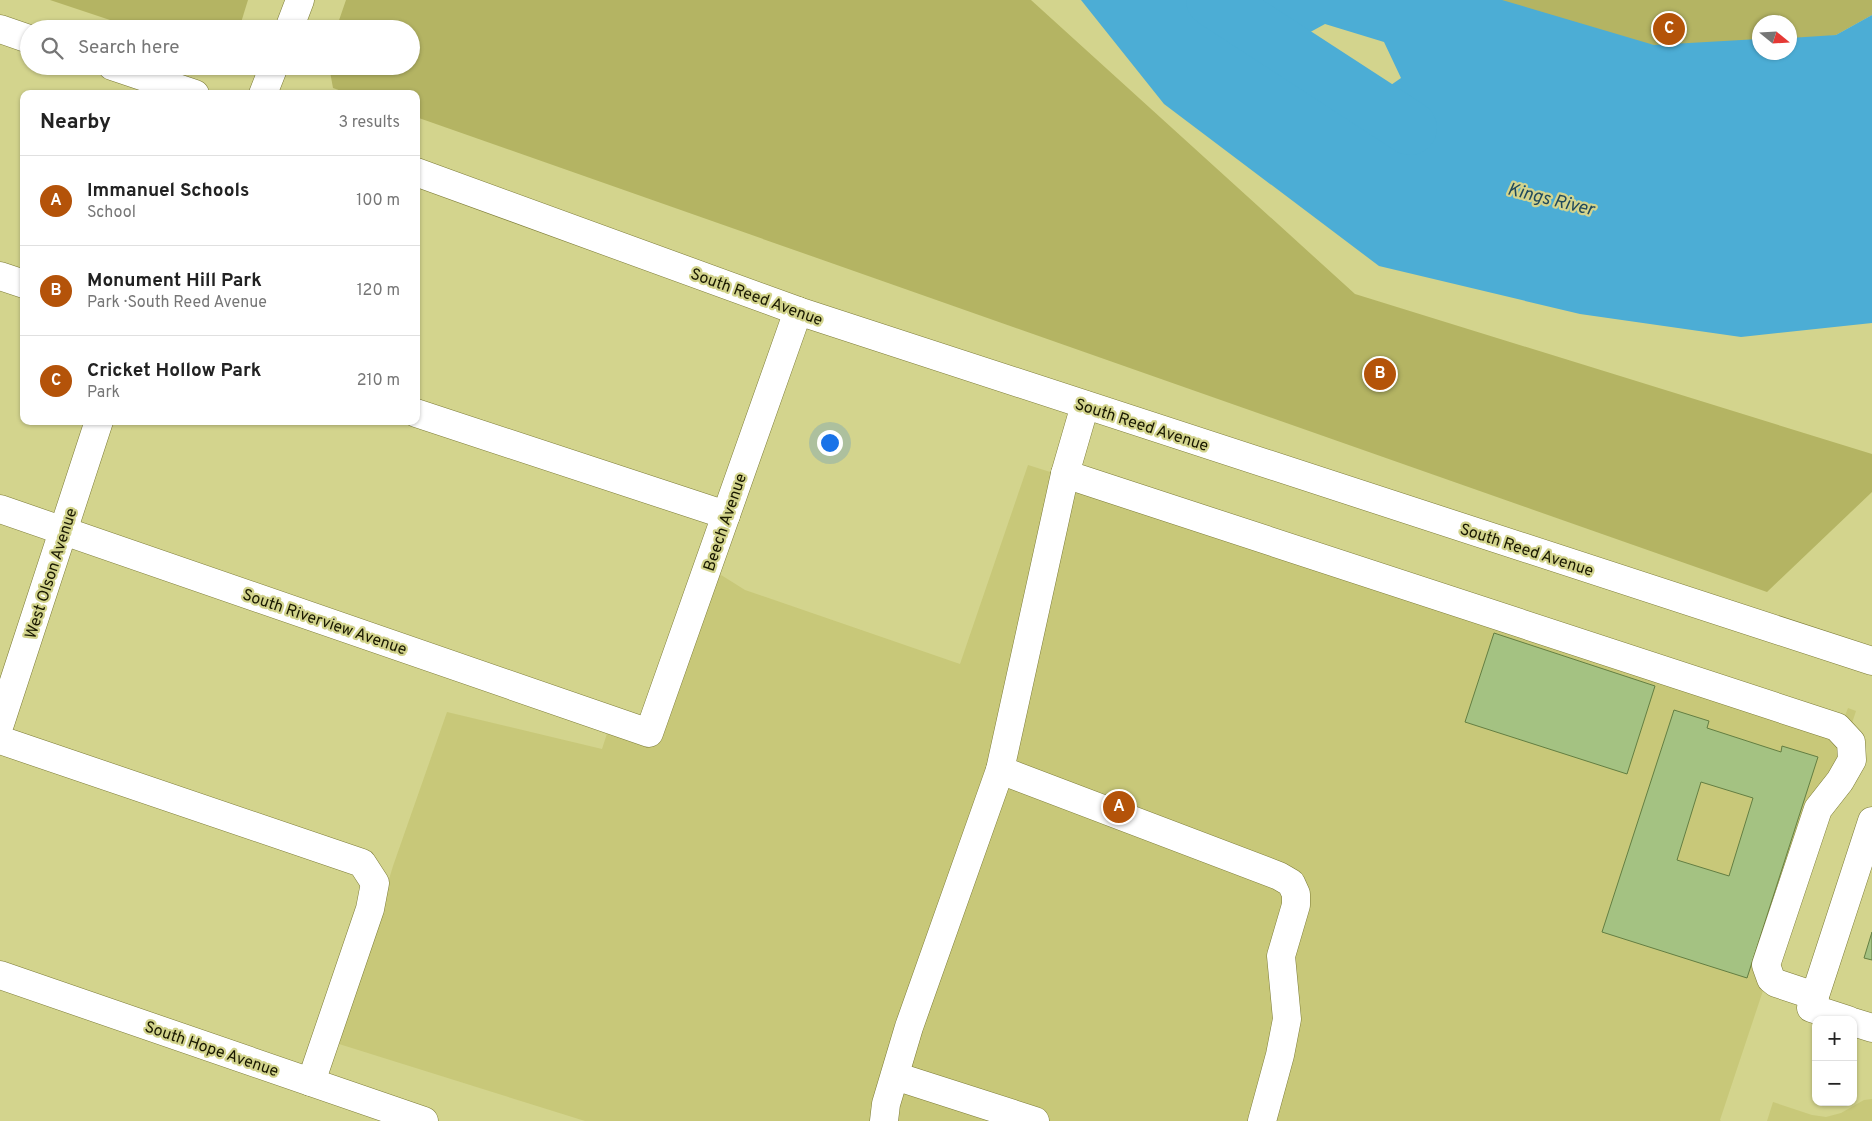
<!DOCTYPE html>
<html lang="en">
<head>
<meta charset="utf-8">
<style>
  :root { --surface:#fff; --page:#f2f2f2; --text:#222; --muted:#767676; --line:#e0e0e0; --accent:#b45309 }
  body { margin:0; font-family:Overpass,sans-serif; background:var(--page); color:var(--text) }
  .controls { position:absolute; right:15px; bottom:15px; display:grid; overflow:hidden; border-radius:10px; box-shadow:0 1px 4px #0004 }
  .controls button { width:45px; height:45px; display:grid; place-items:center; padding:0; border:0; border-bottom:1px solid var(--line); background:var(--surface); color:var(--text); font:25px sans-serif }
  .compass { position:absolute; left:1752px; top:15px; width:45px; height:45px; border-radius:50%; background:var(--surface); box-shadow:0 1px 4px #0004; rotate:108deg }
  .you { position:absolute; left:829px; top:442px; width:18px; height:18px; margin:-12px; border:4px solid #fff; border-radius:50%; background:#1a73e8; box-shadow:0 0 0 8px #1a73e833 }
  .badge { display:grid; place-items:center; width:32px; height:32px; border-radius:50%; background:var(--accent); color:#fff; font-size:16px; font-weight:700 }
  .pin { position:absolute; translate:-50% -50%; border:2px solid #fff; box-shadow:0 1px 5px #0006 }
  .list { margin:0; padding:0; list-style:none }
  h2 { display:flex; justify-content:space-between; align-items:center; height:65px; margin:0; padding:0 20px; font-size:21px }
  h2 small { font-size:16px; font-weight:400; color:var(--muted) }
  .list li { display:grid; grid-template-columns:32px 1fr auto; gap:15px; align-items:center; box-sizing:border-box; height:90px; padding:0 20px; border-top:1px solid var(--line) }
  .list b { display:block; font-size:19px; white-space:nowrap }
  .list p { margin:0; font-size:16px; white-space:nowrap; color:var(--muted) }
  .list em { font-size:16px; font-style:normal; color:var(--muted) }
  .icon { flex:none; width:28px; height:28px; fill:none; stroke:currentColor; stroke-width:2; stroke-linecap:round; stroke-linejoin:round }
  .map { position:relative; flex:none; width:1872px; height:1121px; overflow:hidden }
  .search { position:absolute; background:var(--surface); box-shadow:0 1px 4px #0004; left:20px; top:20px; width:400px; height:55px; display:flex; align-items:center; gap:12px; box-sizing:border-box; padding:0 18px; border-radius:28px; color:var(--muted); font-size:19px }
  .panel { position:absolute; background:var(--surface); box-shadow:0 1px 4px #0004; left:20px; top:90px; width:400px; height:335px; border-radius:10px }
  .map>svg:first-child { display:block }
  .built { fill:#c8c879 }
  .green { fill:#b4b463 }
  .water { fill:#4cadd5; fill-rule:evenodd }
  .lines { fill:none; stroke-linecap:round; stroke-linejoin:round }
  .river { stroke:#4cadd5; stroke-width:54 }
  .building { fill:#a4c282; stroke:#637e42; fill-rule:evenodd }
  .minor-casing { stroke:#7c7b36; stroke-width:29 }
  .minor { stroke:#fff; stroke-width:28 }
  .labels { text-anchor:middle; stroke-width:4.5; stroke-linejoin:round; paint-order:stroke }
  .street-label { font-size:16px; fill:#191800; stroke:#d3d48d }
  .water-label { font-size:18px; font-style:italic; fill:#214a5c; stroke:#d3d48d }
</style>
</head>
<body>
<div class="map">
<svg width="1872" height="1121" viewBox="0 0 1872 1121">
  <rect width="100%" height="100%" fill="#d3d48d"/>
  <g class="built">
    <polygon points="1028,465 1843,721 1848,708 1856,711 1720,1120 1721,1121 585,1121 339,1044 393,866 447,712 602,749 615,709 647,719 702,563 745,590 960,664"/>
    <polygon points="1872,1099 1872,1121 1767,1121 1773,1102 1812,1115 1826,1117 1841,1113 1864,1100"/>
  </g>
  <g class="green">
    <polygon points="50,0 248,0 239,29 137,29"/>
    <polygon points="346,0 1031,0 1355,294 1872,454 1872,492 1767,592 416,117 416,94 350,94 333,88 329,66 411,66 411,29 336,29"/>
    <polygon points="1498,0 1872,0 1872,15 1836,35 1790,42 1790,22 1760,22 1759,43 1654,45 1608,39"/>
  </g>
  <path class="water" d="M1081,0h421l152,45 105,-6 1,13h30v-14l46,-3 36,-20v308l-131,14 -161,-23 -201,-48 -215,-162zM1325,24l59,18 17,36 -23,16h-11l-32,-10 -22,-11 -21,-31z"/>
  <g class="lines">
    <polyline class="river" points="1213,0 1410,128"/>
  </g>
  <g class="building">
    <polygon points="1494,633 1655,686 1627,774 1465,722"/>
    <path d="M1674,710l35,11 -2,7 74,24 1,-6 36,11 -71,221 -145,-46zM1701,782l52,16 -24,78 -52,-16z"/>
    <polygon points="1872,932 1872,960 1864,958"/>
  </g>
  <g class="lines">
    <g class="minor-casing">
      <g id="minor">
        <polyline points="0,29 29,39"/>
        <polyline points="289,29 300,0"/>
        <polyline points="112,66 195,94"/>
        <polyline points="263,94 274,66"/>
        <polyline points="416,172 798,311 1872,661"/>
        <polyline points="0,276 24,284"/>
        <polyline points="416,413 726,515"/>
        <polyline points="1065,474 1837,727 1851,742 1852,760 1840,781 1818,809 1766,965 1771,979 1776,983 1815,996"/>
        <polyline points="0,509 649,733 798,311"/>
        <polyline points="0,724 99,421"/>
        <polyline points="0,740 362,863 375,883 370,909 311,1082"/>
        <polyline points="1000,770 1279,876 1291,883 1296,894 1296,905 1281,956 1287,1019 1280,1055 1262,1121"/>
        <polyline points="0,975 424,1121"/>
        <polyline points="1848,1020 1811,1008 1872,821"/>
        <polyline points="1853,1022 1872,1028"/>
        <polyline points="895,1076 1035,1121"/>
        <polyline points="884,1121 886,1104 909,1027 1000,770 1065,474 1085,405"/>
      </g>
    </g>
    <use href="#minor" class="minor"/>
  </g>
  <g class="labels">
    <g class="street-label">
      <text transform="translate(757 296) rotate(20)" y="6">South Reed Avenue</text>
      <text transform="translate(1142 424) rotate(18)" y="6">South Reed Avenue</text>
      <text transform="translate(724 522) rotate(-71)" y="6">Beech Avenue</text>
      <text transform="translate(1527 549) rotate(18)" y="6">South Reed Avenue</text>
      <text transform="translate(50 573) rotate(-72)" y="6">West Olson Avenue</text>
      <text transform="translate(325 621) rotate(19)" y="6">South Riverview Avenue</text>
      <text transform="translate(212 1048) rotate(19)" y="6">South Hope Avenue</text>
    </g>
    <g class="water-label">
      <text transform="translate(1551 199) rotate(14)" y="6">Kings River</text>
    </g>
  </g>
</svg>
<div class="controls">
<button>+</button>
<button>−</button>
</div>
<svg class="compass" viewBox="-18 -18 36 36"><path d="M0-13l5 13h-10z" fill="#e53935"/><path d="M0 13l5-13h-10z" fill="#767676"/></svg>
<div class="you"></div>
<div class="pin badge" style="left:1119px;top:807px">A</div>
<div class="pin badge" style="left:1380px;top:374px">B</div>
<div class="pin badge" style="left:1669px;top:29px">C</div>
<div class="search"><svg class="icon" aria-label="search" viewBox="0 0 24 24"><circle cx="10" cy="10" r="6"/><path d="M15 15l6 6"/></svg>Search here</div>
<section class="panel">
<h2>Nearby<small>3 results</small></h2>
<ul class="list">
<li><span class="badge">A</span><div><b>Immanuel Schools</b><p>School</p></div><em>100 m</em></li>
<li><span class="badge">B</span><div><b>Monument Hill Park</b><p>Park · South Reed Avenue</p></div><em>120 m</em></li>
<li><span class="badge">C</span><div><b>Cricket Hollow Park</b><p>Park</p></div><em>210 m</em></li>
</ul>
</section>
</div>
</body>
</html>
